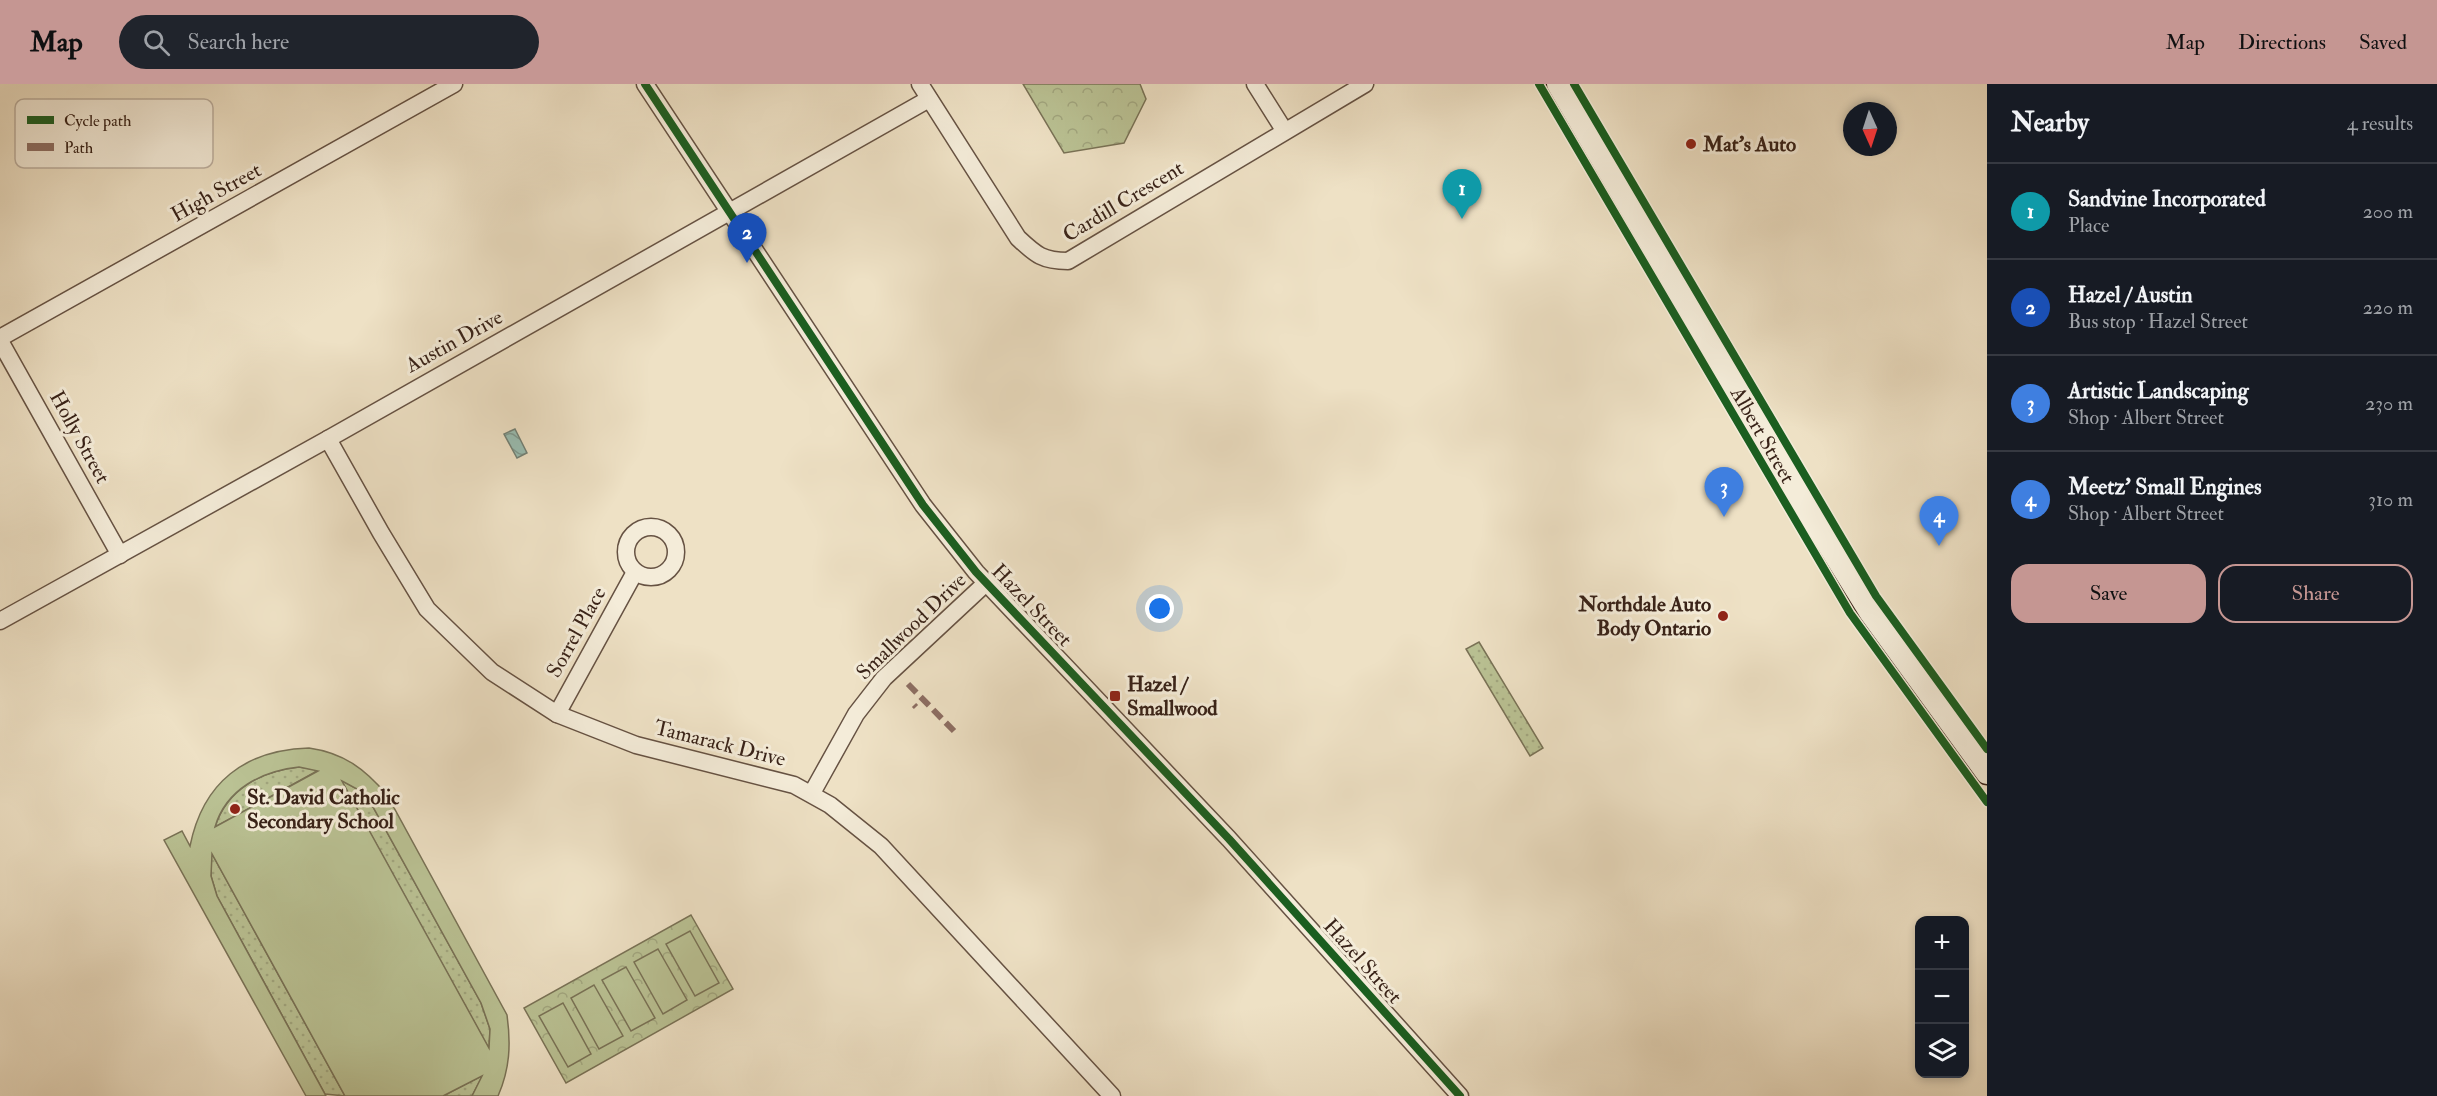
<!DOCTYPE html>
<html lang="en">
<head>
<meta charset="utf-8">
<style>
  :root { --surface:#171b24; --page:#20242c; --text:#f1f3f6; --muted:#9ea1a6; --line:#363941; --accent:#c59692 }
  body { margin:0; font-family:"IM FELL Double Pica",serif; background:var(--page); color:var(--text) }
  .controls { position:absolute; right:18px; bottom:18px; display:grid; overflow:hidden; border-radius:12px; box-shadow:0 3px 9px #0003 }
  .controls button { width:54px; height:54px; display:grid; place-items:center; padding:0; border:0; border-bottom:2px solid var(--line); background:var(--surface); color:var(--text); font:30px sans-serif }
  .compass { position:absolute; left:1843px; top:18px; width:54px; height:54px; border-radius:50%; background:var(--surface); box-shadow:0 3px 9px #0003; rotate:177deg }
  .you { position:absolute; left:1160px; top:525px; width:21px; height:21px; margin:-15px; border:4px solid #fff; border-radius:50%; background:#1a73e8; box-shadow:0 0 0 9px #1a73e833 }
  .badge { display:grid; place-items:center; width:39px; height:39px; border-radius:50%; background:var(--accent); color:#fff; font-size:20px; font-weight:700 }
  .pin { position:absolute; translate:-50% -50px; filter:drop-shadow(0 2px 3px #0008) }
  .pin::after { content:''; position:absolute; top:32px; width:21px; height:18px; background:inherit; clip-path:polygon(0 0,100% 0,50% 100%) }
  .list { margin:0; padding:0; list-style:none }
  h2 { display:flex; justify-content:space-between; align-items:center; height:78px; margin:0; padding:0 24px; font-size:26px }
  h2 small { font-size:20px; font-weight:400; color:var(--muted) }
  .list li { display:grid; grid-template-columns:39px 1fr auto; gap:18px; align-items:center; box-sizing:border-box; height:96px; padding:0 24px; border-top:2px solid var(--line) }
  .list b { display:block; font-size:22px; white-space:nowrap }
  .list p { margin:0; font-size:20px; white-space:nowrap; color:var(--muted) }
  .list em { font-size:20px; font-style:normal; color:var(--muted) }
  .actions { display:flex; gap:12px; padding:18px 24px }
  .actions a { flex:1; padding:14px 0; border:2px solid var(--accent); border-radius:18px; text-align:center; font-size:21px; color:var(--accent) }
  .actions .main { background:var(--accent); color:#111 }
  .icon { flex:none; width:33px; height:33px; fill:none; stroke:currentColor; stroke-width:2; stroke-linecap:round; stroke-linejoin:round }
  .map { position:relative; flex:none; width:1987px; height:1012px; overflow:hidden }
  header { display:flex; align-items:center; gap:36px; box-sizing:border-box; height:84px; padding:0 30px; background:var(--accent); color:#111 }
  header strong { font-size:28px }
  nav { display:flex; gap:33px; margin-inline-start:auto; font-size:21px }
  .search { width:420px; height:54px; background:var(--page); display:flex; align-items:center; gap:15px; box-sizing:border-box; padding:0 21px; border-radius:33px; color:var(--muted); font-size:22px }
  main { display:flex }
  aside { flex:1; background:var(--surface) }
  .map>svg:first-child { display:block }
  .grass { fill:url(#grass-dots); stroke:#797256; stroke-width:1.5 }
  .forest { fill:url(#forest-crowns); stroke:#797256; stroke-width:1.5 }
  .pitch { fill:#bac294; stroke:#797256; stroke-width:1.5; fill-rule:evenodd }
  .water { fill:url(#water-waves); stroke:#728075; stroke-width:1.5 }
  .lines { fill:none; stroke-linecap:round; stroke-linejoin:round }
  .street-casing { stroke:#665243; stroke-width:19 }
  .secondary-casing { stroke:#382218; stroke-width:25 }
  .street { stroke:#f4ecd9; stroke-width:16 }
  .secondary { stroke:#f4ecd9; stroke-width:22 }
  .quiet { stroke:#8d6e63; stroke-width:6; stroke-dasharray:12 6; stroke-linecap:butt }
  .cycleway-casing { stroke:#f4ecd9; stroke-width:11 }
  .cycleway { stroke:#1b5e20; stroke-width:8 }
  .poi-dot { fill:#8f2418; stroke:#f4ecd9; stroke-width:2 }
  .labels { text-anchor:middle; stroke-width:6; stroke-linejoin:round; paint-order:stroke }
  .poi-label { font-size:21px; font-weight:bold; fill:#382218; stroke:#f4ecd9; text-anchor:start }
  .street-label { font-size:21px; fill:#382218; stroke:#f4ecd9 }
  .key { fill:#f4ecd9; stroke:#bcaf9f; stroke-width:1.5 }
  .key-label { font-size:16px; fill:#382218 }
</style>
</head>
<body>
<header>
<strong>Map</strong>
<div class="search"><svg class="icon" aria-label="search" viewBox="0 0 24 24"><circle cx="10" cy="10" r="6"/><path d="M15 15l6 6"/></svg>Search here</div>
<nav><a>Map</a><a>Directions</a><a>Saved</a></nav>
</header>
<main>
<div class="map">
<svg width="1987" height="1012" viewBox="0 0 1987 1012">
  <defs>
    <pattern id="grass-dots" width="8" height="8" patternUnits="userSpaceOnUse" patternTransform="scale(1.5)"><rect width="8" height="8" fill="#bac294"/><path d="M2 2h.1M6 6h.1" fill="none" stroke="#a1a67f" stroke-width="1.8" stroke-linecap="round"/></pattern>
    <pattern id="forest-crowns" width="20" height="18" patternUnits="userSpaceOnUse" patternTransform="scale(1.5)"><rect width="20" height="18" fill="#bac294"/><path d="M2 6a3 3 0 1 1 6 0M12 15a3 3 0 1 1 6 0" fill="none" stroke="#a1a67f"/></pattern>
    <pattern id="water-waves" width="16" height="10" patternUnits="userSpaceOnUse" patternTransform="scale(1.5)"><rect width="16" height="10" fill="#99beb3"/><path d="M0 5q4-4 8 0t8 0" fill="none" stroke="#7e9a91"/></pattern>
  </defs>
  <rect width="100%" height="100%" fill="#eee1c5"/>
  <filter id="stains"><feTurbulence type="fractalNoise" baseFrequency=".00333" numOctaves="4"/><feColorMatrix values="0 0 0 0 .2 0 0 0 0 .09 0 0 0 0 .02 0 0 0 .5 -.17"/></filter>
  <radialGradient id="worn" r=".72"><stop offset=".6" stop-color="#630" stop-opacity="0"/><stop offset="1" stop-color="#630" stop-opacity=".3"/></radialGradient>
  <g class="grass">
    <polygon points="1479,558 1543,664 1530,672 1466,565"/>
    <path d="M299,683l20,3 -104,57c12,-38 46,-56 84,-60z"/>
    <polygon points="341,696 359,706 373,723 481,919 490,945 489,965"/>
    <polygon points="211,768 345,1012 325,1010 217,812 211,792"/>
    <polygon points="483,991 472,1012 443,1012"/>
  </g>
  <g class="forest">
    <polygon points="1023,0 1140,0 1146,15 1124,59 1064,69"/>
    <polygon points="691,831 733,905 566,999 524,924"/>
  </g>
  <g class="pitch">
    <path d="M309,664c35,5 56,21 78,47l120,220c4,29 3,54 -9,81h-26l10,-20 -39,20h-98l-133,-242 -1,22 6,20 109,200h-20l-142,-256 18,-9 8,15c13,-64 55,-96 119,-98zM299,683l19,4 -103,56c11,-38 47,-56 84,-60zM342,697l17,9 14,17 108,196 9,26 -1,19z"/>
    <polygon points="690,847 719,899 695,912 666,860"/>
    <polygon points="658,865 687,916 663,930 634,878"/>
    <polygon points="626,883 655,934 631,947 602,896"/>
    <polygon points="594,901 623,952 599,965 571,914"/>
    <polygon points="563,919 591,970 568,983 539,932"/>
  </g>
  <polygon class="water" points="515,345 527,369 517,374 504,350"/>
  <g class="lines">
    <g class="street-casing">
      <g id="street">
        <polyline points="645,0 923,421 976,488 1229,755 1460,1012"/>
        <path d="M920,0l98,154c18,17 25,23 50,23l297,-177"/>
        <polyline points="1255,0 1284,46"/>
        <polyline points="0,254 454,0"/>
        <polyline points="0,257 120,471"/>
        <polyline points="328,355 381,449 427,525 492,588 557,630 636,661 794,701 830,721 881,762 1112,1012"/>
        <circle cx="651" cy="468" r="25"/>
        <polyline points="0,537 328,355 929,15"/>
        <polyline points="557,630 635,488"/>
        <polyline points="812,709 856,630 884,594 986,499"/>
      </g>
    </g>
    <g class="secondary-casing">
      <polyline id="secondary" points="1558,0 1807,426 1870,528 1987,689"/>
    </g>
    <use href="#street" class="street"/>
    <use href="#secondary" class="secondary"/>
    <g class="quiet">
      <polyline points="908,600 954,647"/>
      <polyline points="914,621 916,623"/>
    </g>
    <g class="cycleway-casing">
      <g id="cycleway">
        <polyline points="645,0 923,421 976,488 1229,755 1460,1012"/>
        <polyline points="1539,0 1850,529 1987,718"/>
        <polyline points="1574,0 1876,512 1987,665"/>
      </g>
    </g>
    <use href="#cycleway" class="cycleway"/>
  </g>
  <g class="poi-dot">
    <circle cx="1691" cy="60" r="6"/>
    <circle cx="1723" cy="532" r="6"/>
    <rect x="1109" y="606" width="12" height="12" rx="3"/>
    <circle cx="235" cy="725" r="6"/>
  </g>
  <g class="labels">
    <g class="poi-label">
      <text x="1703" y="67">Mat's Auto</text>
      <text x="1711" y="527" text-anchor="end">Northdale Auto<tspan x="1711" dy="24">Body Ontario</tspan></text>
      <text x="1127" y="607">Hazel /<tspan x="1127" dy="24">Smallwood</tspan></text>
      <text x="247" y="720">St. David Catholic<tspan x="247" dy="24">Secondary School</tspan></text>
    </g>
    <g class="street-label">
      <text transform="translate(216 108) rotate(-29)" y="7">High Street</text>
      <text transform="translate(1123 117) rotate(-31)" y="7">Cardill Crescent</text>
      <text transform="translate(454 257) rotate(-29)" y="7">Austin Drive</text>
      <text transform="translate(1763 351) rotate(60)" y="7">Albert Street</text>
      <text transform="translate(80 353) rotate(61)" y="7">Holly Street</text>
      <text transform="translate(1032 521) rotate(46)" y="7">Hazel Street</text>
      <text transform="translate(911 542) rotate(-44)" y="7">Smallwood Drive</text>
      <text transform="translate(576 548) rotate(-61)" y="7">Sorrel Place</text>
      <text transform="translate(720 659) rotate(14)" y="7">Tamarack Drive</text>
      <text transform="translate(1363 877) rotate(48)" y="7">Hazel Street</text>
    </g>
  </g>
  <rect x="15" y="15" width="198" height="69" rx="9" class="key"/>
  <rect x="27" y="32" width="27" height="8" fill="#1b5e20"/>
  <rect x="27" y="59" width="27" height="8" fill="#8d6e63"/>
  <g class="key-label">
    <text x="64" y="42">Cycle path</text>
    <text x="64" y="69">Path</text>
  </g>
  <rect width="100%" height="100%" filter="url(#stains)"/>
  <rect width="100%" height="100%" fill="url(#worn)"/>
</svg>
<div class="controls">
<button>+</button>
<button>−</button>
<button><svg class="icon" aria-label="layers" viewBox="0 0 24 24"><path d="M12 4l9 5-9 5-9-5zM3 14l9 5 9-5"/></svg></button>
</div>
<svg class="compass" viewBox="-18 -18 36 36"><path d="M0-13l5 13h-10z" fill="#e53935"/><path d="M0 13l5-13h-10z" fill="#9ea1a6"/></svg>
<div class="you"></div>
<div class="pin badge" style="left:1462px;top:135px;background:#0f9aa8">1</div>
<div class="pin badge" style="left:747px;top:179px;background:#1a4fb4">2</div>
<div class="pin badge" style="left:1724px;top:433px;background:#3f7fe0">3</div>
<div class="pin badge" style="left:1939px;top:462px;background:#3f7fe0">4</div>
</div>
<aside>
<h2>Nearby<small>4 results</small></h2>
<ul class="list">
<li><span class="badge" style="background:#0f9aa8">1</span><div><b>Sandvine Incorporated</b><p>Place</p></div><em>200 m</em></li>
<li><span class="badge" style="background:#1a4fb4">2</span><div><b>Hazel / Austin</b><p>Bus stop · Hazel Street</p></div><em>220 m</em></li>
<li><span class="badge" style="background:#3f7fe0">3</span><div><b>Artistic Landscaping</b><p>Shop · Albert Street</p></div><em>230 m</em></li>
<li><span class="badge" style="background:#3f7fe0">4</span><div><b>Meetz' Small Engines</b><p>Shop · Albert Street</p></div><em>310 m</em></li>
</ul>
<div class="actions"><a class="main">Save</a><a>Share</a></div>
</aside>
</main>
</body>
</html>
